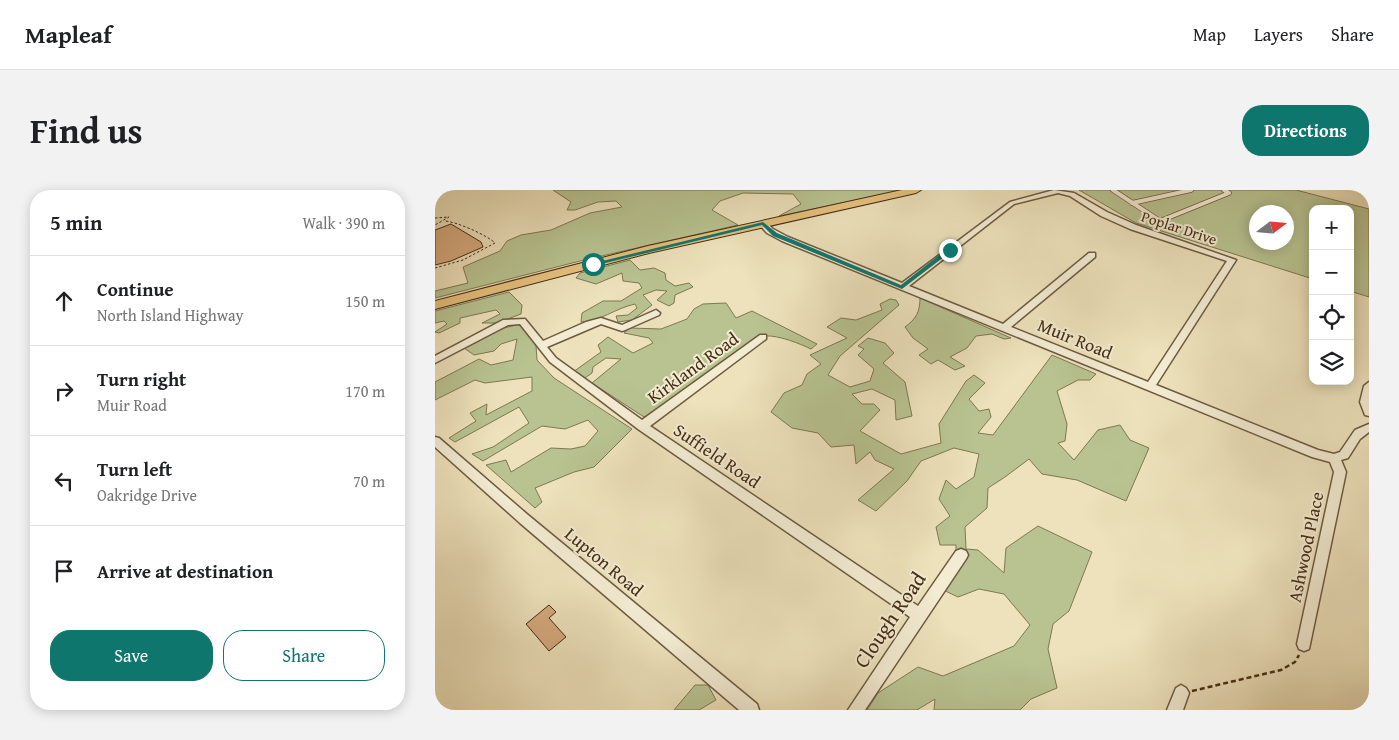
<!DOCTYPE html>
<html lang="en">
<head>
<meta charset="utf-8">
<style>
  :root { --surface:#fff; --page:#f2f2f2; --text:#202124; --muted:#757577; --line:#e0e0e0; --accent:#0f766e }
  body { margin:0; font-family:"Gentium Book Plus",serif; background:var(--page); color:var(--text) }
  .controls { position:absolute; right:15px; top:15px; display:grid; overflow:hidden; border-radius:10px; box-shadow:0 2px 12px #0003 }
  .controls button { width:45px; height:45px; display:grid; place-items:center; padding:0; border:0; border-bottom:1px solid var(--line); background:var(--surface); color:var(--text); font:25px sans-serif }
  .compass { position:absolute; left:814px; top:15px; width:45px; height:45px; border-radius:50%; background:var(--surface); box-shadow:0 2px 12px #0003; rotate:74deg }
  .stop { position:absolute; width:15px; height:15px; margin:-11px; border:4px solid #0f766e; border-radius:50%; background:#fff }
  .stop.end { background:#0f766e; border-color:#fff; box-shadow:0 1px 5px #0008 }
  .list { margin:0; padding:0; list-style:none }
  h2 { display:flex; justify-content:space-between; align-items:center; height:65px; margin:0; padding:0 20px; font-size:21px }
  h2 small { font-size:16px; font-weight:400; color:var(--muted) }
  .list li { display:grid; grid-template-columns:32px 1fr auto; gap:15px; align-items:center; box-sizing:border-box; height:90px; padding:0 20px; border-top:1px solid var(--line) }
  .list b { display:block; font-size:19px; white-space:nowrap }
  .list p { margin:0; font-size:16px; white-space:nowrap; color:var(--muted) }
  .list em { font-size:16px; font-style:normal; color:var(--muted) }
  .actions { display:flex; gap:10px; padding:15px 20px }
  .actions a { flex:1; padding:11px 0; border:1px solid var(--accent); border-radius:20px; text-align:center; font-size:18px; color:var(--accent) }
  .actions .main { background:var(--accent); color:#fff }
  .icon { flex:none; width:28px; height:28px; fill:none; stroke:currentColor; stroke-width:2; stroke-linecap:round; stroke-linejoin:round }
  .map { position:relative; flex:none; width:934px; height:520px; overflow:hidden; border-radius:20px }
  header { display:flex; align-items:center; gap:30px; box-sizing:border-box; height:70px; padding:0 25px; background:var(--surface); border-bottom:1px solid var(--line) }
  header strong { font-size:24px }
  nav { display:flex; gap:28px; margin-inline-start:auto; font-size:18px }
  .intro { display:flex; align-items:center; justify-content:space-between; box-sizing:border-box; height:120px; padding:0 30px }
  h1 { margin:0; font-size:35px }
  .button { padding:12px 22px; border-radius:20px; background:var(--accent); color:#fff; font-size:18px; font-weight:700 }
  main { display:flex; gap:30px; padding:0 30px }
  aside { flex:1; background:var(--surface); border-radius:20px; box-shadow:0 2px 12px #0003 }
  .map>svg:first-child { display:block }
  .green { fill:#b8c391; stroke:#7e7853; fill-rule:evenodd }
  .building { fill:#d5aa7f; stroke:#442c15 }
  .lines { fill:none; stroke-linecap:round; stroke-linejoin:round }
  .lane-casing { stroke:#6e5a3f; stroke-width:5.5 }
  .street-casing { stroke:#6e5a3f; stroke-width:3 }
  .primary-casing { stroke:#442c15; stroke-width:2 }
  .path-far1 { stroke:#442c15; stroke-width:1; stroke-dasharray:2.5 2; stroke-linecap:butt }
  .path { stroke:#442c15; stroke-width:2.5; stroke-dasharray:5 3; stroke-linecap:butt }
  .lane { stroke:#f3ecd3; stroke-width:4 }
  .street { fill:#f3ecd3; fill-rule:evenodd }
  .primary { fill:#e6c17e; fill-rule:evenodd }
  .route { fill:#0f766e }
  .labels { text-anchor:middle; stroke-width:4; stroke-linejoin:round; paint-order:stroke }
  .far-street-label { font-size:15px; fill:#442c15; stroke:#f3ecd3 }
  .street-label { font-size:18px; fill:#442c15; stroke:#f3ecd3 }
  .near-street-label { font-size:21px; fill:#442c15; stroke:#f3ecd3 }
</style>
</head>
<body>
<header>
<strong>Mapleaf</strong>
<nav><a>Map</a><a>Layers</a><a>Share</a></nav>
</header>
<div class="intro"><h1>Find us</h1><a class="button">Directions</a></div>
<main>
<aside>
<h2>5 min<small>Walk · 390 m</small></h2>
<ul class="list">
<li><svg class="icon" aria-label="ahead" viewBox="0 0 24 24"><path d="M12 20V5M6 11l6-6 6 6"/></svg><div><b>Continue</b><p>North Island Highway</p></div><em>150 m</em></li>
<li><svg class="icon" aria-label="right" viewBox="0 0 24 24"><path d="M7 20v-9h11M14 6l5 5-5 5"/></svg><div><b>Turn right</b><p>Muir Road</p></div><em>170 m</em></li>
<li><svg class="icon" aria-label="left" viewBox="0 0 24 24"><path d="M17 20v-9H6M10 6l-5 5 5 5"/></svg><div><b>Turn left</b><p>Oakridge Drive</p></div><em>70 m</em></li>
<li><svg class="icon" aria-label="arrive" viewBox="0 0 24 24"><path d="M6 21V4h12l-3 4 3 4H6"/></svg><div><b>Arrive at destination</b></div></li>
</ul>
<div class="actions"><a class="main">Save</a><a>Share</a></div>
</aside>
<div class="map">
<svg width="934" height="520" viewBox="0 0 934 520">
  <rect width="100%" height="100%" fill="#ede2bc"/>
  <filter id="stains"><feTurbulence type="fractalNoise" baseFrequency=".004" numOctaves="4"/><feColorMatrix values="0 0 0 0 .2 0 0 0 0 .09 0 0 0 0 .02 0 0 0 .5 -.17"/></filter>
  <radialGradient id="worn" r=".72"><stop offset=".6" stop-color="#630" stop-opacity="0"/><stop offset="1" stop-color="#630" stop-opacity=".3"/></radialGradient>
  <g class="green">
    <polygon points="118,0 469,0 344,26 366,14 358,4 308,3 285,11 277,20 303,35 149,70 0,108 0,101 33,93 28,77 65,61 72,51 86,45 116,40 155,23 187,17 181,11 163,12 140,20 132,20 136,12"/>
    <path d="M644,0h217l73,19v88l-19,-6v-82h-37v70l-177,-56zM822,22h30v30h-30z"/>
    <path d="M195,70l10,10 14,-2 11,5 1,7 9,6 14,-3 4,4 -18,8 -1,8 -5,3 -12,-6 10,-9 -11,-1 -13,5 9,10 -20,15 -14,2 -2,-6 12,-1 9,-7 -2,-4c-19,4 -36,18 -54,18l1,-9 21,-12h18l21,-13 -3,-5 -16,-2 -1,-8 -26,11 -20,-6 4,-5z"/>
    <polygon points="74,102 87,115 86,124 62,133 47,133 65,124 61,120 25,128 25,133 4,143 0,142 12,134 9,131 0,133 0,121"/>
    <path d="M485,108l91,40 -7,1 -12,-5 -16,2 -9,12 -17,9 15,9 -10,4 -17,-10 -7,4 -12,-9 9,-6 -15,-11 -8,-11c11,-8 15,-15 15,-29z"/>
    <polygon points="455,109 461,110 464,115 405,166 393,185 415,197 435,191 439,179 423,165 429,159 423,156 433,148 450,153 459,163 448,173 470,192 477,226 461,230 460,210 437,199 417,204 427,214 439,214 445,220 425,241 466,264 506,253 504,234 531,191 539,185 550,193 534,209 544,221 554,219 556,227 543,243 558,245 617,165 661,184 655,190 643,190 622,201 632,234 630,251 623,253 639,270 663,240 685,235 695,250 714,258 691,311 642,290 607,284 594,269 570,287 553,298 552,318 530,337 531,359 543,360 569,383 571,358 603,336 657,362 634,421 618,434 613,459 622,498 596,509 585,520 499,520 500,509 482,520 432,520 443,503 483,477 508,486 579,456 595,435 569,404 544,399 523,407 504,398 521,372 521,355 505,355 501,337 515,326 504,309 511,290 521,299 539,287 544,264 519,258 486,271 472,291 441,321 423,310 459,279 440,270 435,262 421,274 419,255 396,257 383,243 357,238 336,222 349,203 367,195 372,184 386,174 375,165 412,148 392,137 406,128 421,130 447,120 445,114"/>
    <path d="M291,113l10,15 16,-7 65,33 -6,5c-10,-5 -33,-14 -45,-13 -23,3 -68,51 -91,65 -10,6 -21,11 -31,16l-52,-34 29,-24 -15,-1 -13,9 -1,6 -7,5 -12,-6 28,-20 -3,-7 10,-8 25,16 20,-10 -4,-5 -25,-5 6,-5 31,1 26,-10 7,-10 9,-5z"/>
    <polygon points="89,133 101,156 102,170 119,188 197,239 159,277 139,282 100,298 107,312 100,318 51,275 71,270 76,282 116,258 136,259 150,256 163,241 153,230 130,239 107,236 48,271 37,264 58,257 94,233 84,217 20,252 14,248 41,231 35,223 52,214 51,225 97,201 97,187 50,193 40,190 0,210 0,192 44,169 56,175 78,170 82,149 66,154 59,161 39,165 29,158 57,141"/>
    <polygon points="260,495 273,495 281,510 264,520 239,520"/>
  </g>
  <g class="building">
    <polygon points="16,34 46,52 48,57 16,71 0,75 0,40"/>
    <polygon points="114,415 121,422 114,428 131,447 114,461 91,434"/>
  </g>
  <g class="lines">
    <g class="lane-casing">
      <g id="lane">
        <polyline points="678,0 725,31 794,3 789,0"/>
        <polyline points="697,13 756,0"/>
      </g>
    </g>
    <g class="street-casing">
      <g id="street">
        <path d="M619,0l20,3 33,19 29,13 100,35 -80,125 162,65 16,4 6,-2 15,-22 14,-6v8l-9,7 -12,19 -7,2 5,12 -37,177 -5,2 -5,-2 -2,-5 37,-172 -4,-10 -18,-5 -530,-216 -15,-8 -8,-9 7,-2 7,7 15,8 114,46 108,-81zM623,3l12,3 31,20 29,13 97,32 -79,121 -137,-55 84,-70v-4h-6l-86,71 -94,-38 105,-82z"/>
        <polygon points="221,120 225,123 224,125 190,140 187,141 166,134 112,157 121,168 207,230 325,145 331,145 331,149 215,236 483,416 521,361 526,359 531,361 533,365 531,369 430,520 413,520 475,427 203,239 115,172 85,134 73,135 0,173 0,166 68,130 90,129 108,151 151,132 166,128 187,135"/>
        <polygon points="934,192 934,226 930,225 925,212 929,196"/>
        <polygon points="0,247 4,248 93,325 322,514 324,520 304,520 85,333 0,257"/>
        <polygon points="746,495 751,498 754,503 748,520 732,520 741,498"/>
      </g>
    </g>
    <g class="primary-casing">
      <polygon id="primary" points="467,0 486,0 481,3 214,63 0,119 0,111 213,56"/>
    </g>
    <g class="path-far1">
      <polyline points="0,28 14,27 0,35"/>
      <path d="M0,78l28,-8 32,-17c-8,-8 -40,-22 -51,-22"/>
    </g>
    <polyline class="path" points="757,501 846,480 860,472 864,465"/>
    <use href="#lane" class="lane"/>
    <use href="#street" class="street"/>
    <use href="#primary" class="primary"/>
  </g>
  <polygon class="route" points="328,32 342,43 466,95 513,58 518,60 467,99 338,46 327,35 158,76 155,74"/>
  <g class="labels">
    <g class="far-street-label">
      <text transform="translate(744 38) rotate(18)" y="5">Poplar Drive</text>
    </g>
    <g class="street-label">
      <text transform="translate(640 149) rotate(22)" y="6">Muir Road</text>
      <text transform="translate(258 178) rotate(-36)" y="6">Kirkland Road</text>
      <text transform="translate(282 266) rotate(34)" y="6">Suffield Road</text>
      <text transform="translate(871 357) rotate(-78)" y="6">Ashwood Place</text>
      <text transform="translate(169 372) rotate(40)" y="6">Lupton Road</text>
    </g>
    <g class="near-street-label">
      <text transform="translate(455 430) rotate(-56)" y="7">Clough Road</text>
    </g>
  </g>
  <rect width="100%" height="100%" filter="url(#stains)"/>
  <rect width="100%" height="100%" fill="url(#worn)"/>
</svg>
<div class="controls">
<button>+</button>
<button>−</button>
<button><svg class="icon" aria-label="locate" viewBox="0 0 24 24"><circle cx="12" cy="12" r="6"/><path d="M12 2v4M12 18v4M2 12h4M18 12h4"/></svg></button>
<button><svg class="icon" aria-label="layers" viewBox="0 0 24 24"><path d="M12 4l9 5-9 5-9-5zM3 14l9 5 9-5"/></svg></button>
</div>
<svg class="compass" viewBox="-18 -18 36 36"><path d="M0-13l5 13h-10z" fill="#e53935"/><path d="M0 13l5-13h-10z" fill="#757577"/></svg>
<div class="stop" style="left:158px;top:74px"></div>
<div class="stop end" style="left:515px;top:60px"></div>
</div>
</main>
</body>
</html>
